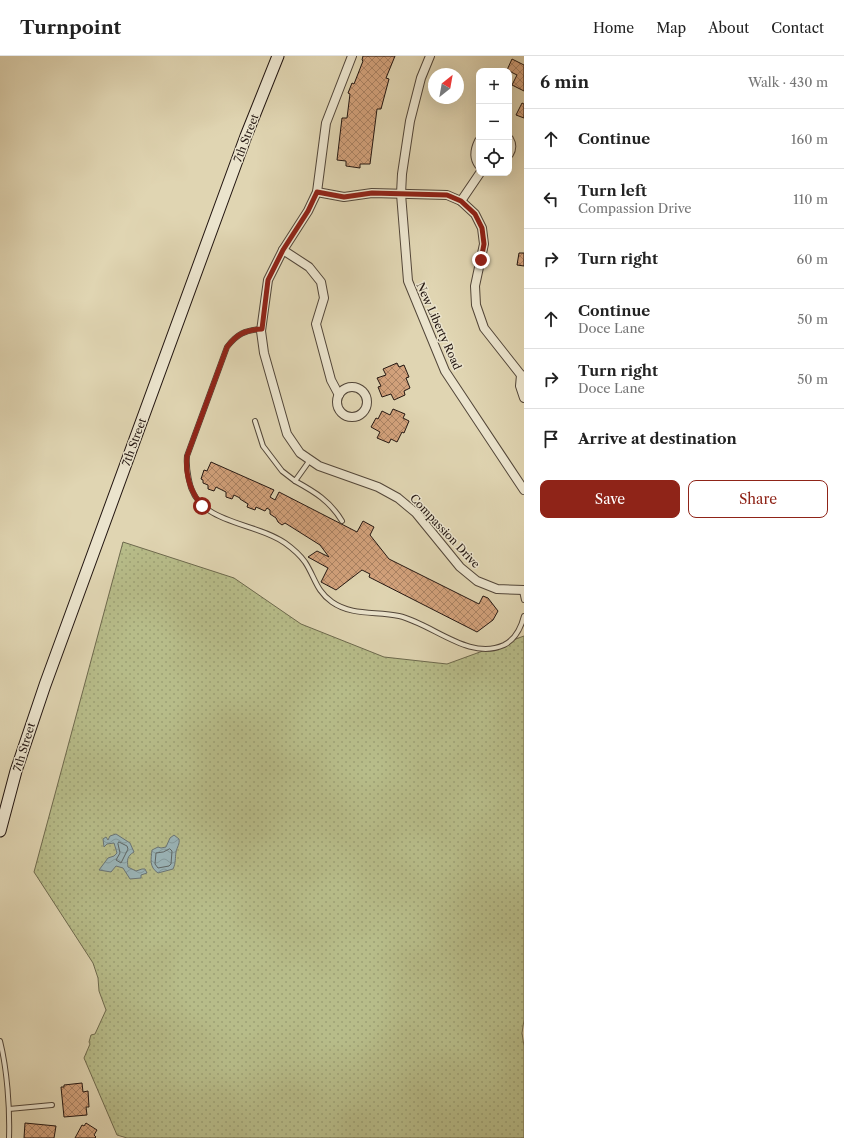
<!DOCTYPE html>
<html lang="en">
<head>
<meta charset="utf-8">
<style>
  :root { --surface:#fff; --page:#f6f6f6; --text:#222; --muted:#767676; --line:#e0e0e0; --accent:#8f2418 }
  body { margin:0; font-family:"Libre Caslon Text",serif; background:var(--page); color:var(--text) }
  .controls { position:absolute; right:12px; top:12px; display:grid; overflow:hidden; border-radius:8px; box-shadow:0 4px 16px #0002 }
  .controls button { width:36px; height:36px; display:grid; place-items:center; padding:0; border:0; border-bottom:1px solid var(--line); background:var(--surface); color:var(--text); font:20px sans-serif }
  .compass { position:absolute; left:428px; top:12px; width:36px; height:36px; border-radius:50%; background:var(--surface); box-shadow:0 4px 16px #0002; rotate:31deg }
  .stop { position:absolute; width:12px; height:12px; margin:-9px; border:3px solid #8f2418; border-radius:50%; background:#fff }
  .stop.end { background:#8f2418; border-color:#fff; box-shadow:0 1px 4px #0008 }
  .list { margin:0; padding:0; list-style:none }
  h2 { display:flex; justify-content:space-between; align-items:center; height:52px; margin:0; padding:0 16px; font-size:17px }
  h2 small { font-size:13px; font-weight:400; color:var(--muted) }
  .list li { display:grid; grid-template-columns:26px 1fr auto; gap:12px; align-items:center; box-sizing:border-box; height:60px; padding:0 16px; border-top:1px solid var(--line) }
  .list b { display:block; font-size:15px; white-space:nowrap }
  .list p { margin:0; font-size:13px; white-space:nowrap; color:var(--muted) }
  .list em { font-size:13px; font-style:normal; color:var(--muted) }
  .actions { display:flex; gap:8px; padding:12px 16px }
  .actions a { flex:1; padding:9px 0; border:1px solid var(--accent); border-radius:8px; text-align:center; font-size:14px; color:var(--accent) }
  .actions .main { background:var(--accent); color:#fff }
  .icon { flex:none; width:22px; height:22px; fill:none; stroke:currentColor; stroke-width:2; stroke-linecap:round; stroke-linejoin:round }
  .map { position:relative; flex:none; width:524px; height:1082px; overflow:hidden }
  header { display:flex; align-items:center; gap:24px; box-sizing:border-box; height:56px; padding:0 20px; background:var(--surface); border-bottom:1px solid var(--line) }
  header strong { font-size:19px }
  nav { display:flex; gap:22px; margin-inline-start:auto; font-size:14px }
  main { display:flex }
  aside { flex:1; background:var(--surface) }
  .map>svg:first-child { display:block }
  .grass { fill:url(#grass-dots); stroke:#6d694d }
  .water { fill:url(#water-waves); stroke:#6a7576 }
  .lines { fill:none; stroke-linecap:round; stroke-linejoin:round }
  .shore { stroke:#5e6665; stroke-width:1 }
  .building { fill:url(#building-cross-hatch); stroke:#231611 }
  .lane-casing { stroke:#524639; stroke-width:6 }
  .street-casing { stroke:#524639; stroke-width:10 }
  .secondary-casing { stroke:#231611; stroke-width:13 }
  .lane { stroke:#ebe4cd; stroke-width:4 }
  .street { stroke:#ebe4cd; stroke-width:8 }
  .secondary { stroke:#ebe4cd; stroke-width:11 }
  .route { stroke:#8f2418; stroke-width:5 }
  .labels { text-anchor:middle; stroke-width:3; stroke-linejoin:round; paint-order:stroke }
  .street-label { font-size:11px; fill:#231611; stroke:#ebe4cd }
</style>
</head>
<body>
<header>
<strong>Turnpoint</strong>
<nav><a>Home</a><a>Map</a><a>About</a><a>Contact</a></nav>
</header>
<main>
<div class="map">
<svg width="524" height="1082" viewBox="0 0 524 1082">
  <defs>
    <pattern id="grass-dots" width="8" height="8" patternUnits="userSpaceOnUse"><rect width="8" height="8" fill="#b7bc89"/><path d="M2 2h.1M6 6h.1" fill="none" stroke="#9da175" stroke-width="1.8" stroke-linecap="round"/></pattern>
    <pattern id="water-waves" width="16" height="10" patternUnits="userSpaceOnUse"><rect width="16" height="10" fill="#9ab5b9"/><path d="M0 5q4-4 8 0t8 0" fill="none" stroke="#849b9e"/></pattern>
    <pattern id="building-cross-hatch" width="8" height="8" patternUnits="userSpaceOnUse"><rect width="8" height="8" fill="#d3a27c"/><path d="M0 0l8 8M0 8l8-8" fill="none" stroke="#ab8364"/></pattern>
  </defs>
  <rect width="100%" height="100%" fill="#e0d5b2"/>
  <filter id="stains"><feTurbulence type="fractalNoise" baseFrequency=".005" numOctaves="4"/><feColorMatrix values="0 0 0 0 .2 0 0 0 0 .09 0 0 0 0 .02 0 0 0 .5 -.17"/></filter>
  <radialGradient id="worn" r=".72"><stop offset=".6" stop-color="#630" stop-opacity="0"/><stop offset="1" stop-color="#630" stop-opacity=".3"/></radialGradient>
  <polygon class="grass" points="123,486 234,522 301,568 384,601 447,608 524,580 524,964 522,977 524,990 524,1082 127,1082 117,1079 84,1002 90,988 89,986 91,979 95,978 106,954 99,935 98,922 93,907 34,816"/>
  <g class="water">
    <path d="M116,778l14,9 4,9c-7,4 -7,8 -6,15l8,4 6,-2h3l2,4 -6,2v3l-11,1 -7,-11 -7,-2 -5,6 -12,-2 9,-12 6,-2 3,-3 -3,-10 -7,1 -3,3 -1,-8 3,-2 2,3 2,-4z"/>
    <path d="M174,779l5,4c1,5 -2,8 -3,13 -1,6 0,11 -3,17l-15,4c-9,-6 -7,-14 -6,-23l6,-3 3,1 5,-1 4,-9z"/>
  </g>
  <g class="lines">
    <g class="shore">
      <polygon points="119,786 127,790 128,793 121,807 116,804 120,797 118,788"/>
      <polygon points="170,793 172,795 171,808 169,810 158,812 155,808 156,797 163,796"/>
    </g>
  </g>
  <g class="building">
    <polygon points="363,0 395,0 386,22 389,23 381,53 377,53 370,108 360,108 360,112 346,110 346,105 337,104 342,62 347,62 350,38 348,37 352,27 354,28 363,5 362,4"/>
    <polygon points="512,3 524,9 524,35 512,29 517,19 507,14"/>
    <polygon points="522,47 524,48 524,62 516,59"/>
    <polygon points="519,197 524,197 524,210 517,209"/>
    <polygon points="397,307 399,311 404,309 409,321 406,322 410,332 404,335 405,339 394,344 391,338 382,341 378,331 381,330 377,322 386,319 383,313"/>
    <polygon points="393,353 405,358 403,362 409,365 404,377 402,376 397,386 391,383 389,387 377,382 380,376 371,371 376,362 378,363 382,355 390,359"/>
    <polygon points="211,406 274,434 270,441 275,444 279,436 357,476 363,465 374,471 370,479 389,503 479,548 483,540 488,542 498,555 493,564 477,576 369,521 370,518 362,514 336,534 321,526 328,512 308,501 317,495 329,501 320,489 285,467 282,469 278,466 276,462 270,458 270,454 267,452 265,455 256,451 255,454 247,451 248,448 240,443 240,442 234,439 232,443 226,441 226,436 216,431 214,435 208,433 208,429 203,427 203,424 201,423 204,414 207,415"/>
    <polygon points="82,1027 83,1036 88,1035 89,1051 86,1051 87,1059 64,1061 61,1031 64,1031 64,1029"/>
    <polygon points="25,1067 56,1070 54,1082 24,1082"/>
    <polygon points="86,1067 97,1074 94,1079 96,1081 95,1082 75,1082 82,1069 84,1070"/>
  </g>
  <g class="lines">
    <g class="lane-casing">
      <g id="lane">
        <path d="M262,273c-17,1 -25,5 -35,18l-40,109c-1,10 0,14 2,24 8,45 65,41 96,63 7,5 15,12 20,19 10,15 11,29 27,40 20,14 44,9 67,14 34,8 70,45 105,29 12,-6 17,-17 20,-29"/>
        <polyline points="255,365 263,390 282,415 295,425 310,404"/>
        <path d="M295,425c20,11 35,20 47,40"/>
        <polyline points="522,535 524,544"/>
        <path d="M0,985c7,28 10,67 9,97"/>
        <polyline points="9,1053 52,1049"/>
      </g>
    </g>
    <g class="street-casing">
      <g id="street">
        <polyline points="352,0 326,67 317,136 308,155 283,194 268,224 261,275 264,297 287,378 300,397 319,410 378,431 398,442 416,457 460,511 477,525 497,533 524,534"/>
        <polyline points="430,0 421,22 410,65 402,118 401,138 408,225 445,315 524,434"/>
        <path d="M509,83c3,5 3,10 0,15"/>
        <path d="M479,85c-4,8 -6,16 0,24"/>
        <polyline points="317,136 344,141 372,137 447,139 461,145 475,158 482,172 484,188 475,230 476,249 484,272 521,319 524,320"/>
        <polyline points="461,145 480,117"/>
        <polyline points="283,194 309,211 321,226 324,242 316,268 331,324 339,339"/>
        <polyline points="521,319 520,330 524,342"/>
        <circle cx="352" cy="346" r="15"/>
      </g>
    </g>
    <g class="secondary-casing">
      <polyline id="secondary" points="0,775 16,715 45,629 246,80 278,0"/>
    </g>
    <use href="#lane" class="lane"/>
    <use href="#street" class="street"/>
    <use href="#secondary" class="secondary"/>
  </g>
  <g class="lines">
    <path class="route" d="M202,450c-12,-15 -17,-31 -15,-50l40,-109c10,-13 18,-17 35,-18l6,-49 15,-30 25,-39 9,-19 27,5 28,-4 75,2 14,6 14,13 7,14 2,16 -3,16"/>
  </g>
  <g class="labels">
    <g class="street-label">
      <text transform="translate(246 82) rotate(-69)" y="4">7th Street</text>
      <text transform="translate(439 270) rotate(66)" y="4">New Liberty Road</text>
      <text transform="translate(134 386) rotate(-70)" y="4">7th Street</text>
      <text transform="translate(445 475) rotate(47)" y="4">Compassion Drive</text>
      <text transform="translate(24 691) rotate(-73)" y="4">7th Street</text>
    </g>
  </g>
  <rect width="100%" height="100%" filter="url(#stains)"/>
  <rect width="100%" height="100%" fill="url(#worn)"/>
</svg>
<div class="controls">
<button>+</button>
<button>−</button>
<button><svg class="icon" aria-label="locate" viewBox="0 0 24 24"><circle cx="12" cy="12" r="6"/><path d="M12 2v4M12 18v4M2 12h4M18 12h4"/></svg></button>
</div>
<svg class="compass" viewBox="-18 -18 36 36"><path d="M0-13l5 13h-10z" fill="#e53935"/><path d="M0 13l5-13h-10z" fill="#767676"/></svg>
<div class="stop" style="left:202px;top:450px"></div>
<div class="stop end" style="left:481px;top:204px"></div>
</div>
<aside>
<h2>6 min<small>Walk · 430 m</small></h2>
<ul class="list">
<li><svg class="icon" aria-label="ahead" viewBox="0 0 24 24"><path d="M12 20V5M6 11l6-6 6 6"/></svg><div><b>Continue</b></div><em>160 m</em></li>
<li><svg class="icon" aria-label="left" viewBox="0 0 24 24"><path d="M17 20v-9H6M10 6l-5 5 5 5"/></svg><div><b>Turn left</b><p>Compassion Drive</p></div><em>110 m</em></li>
<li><svg class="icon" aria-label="right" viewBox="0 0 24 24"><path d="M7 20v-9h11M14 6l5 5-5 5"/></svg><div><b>Turn right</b></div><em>60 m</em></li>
<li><svg class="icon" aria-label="ahead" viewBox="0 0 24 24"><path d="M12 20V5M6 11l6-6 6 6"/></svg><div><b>Continue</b><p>Doce Lane</p></div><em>50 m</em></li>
<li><svg class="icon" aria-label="right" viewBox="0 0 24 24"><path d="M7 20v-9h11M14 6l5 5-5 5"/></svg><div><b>Turn right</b><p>Doce Lane</p></div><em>50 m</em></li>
<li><svg class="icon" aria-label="arrive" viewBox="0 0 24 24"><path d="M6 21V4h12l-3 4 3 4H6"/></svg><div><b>Arrive at destination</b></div></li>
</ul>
<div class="actions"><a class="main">Save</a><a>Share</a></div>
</aside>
</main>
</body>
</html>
